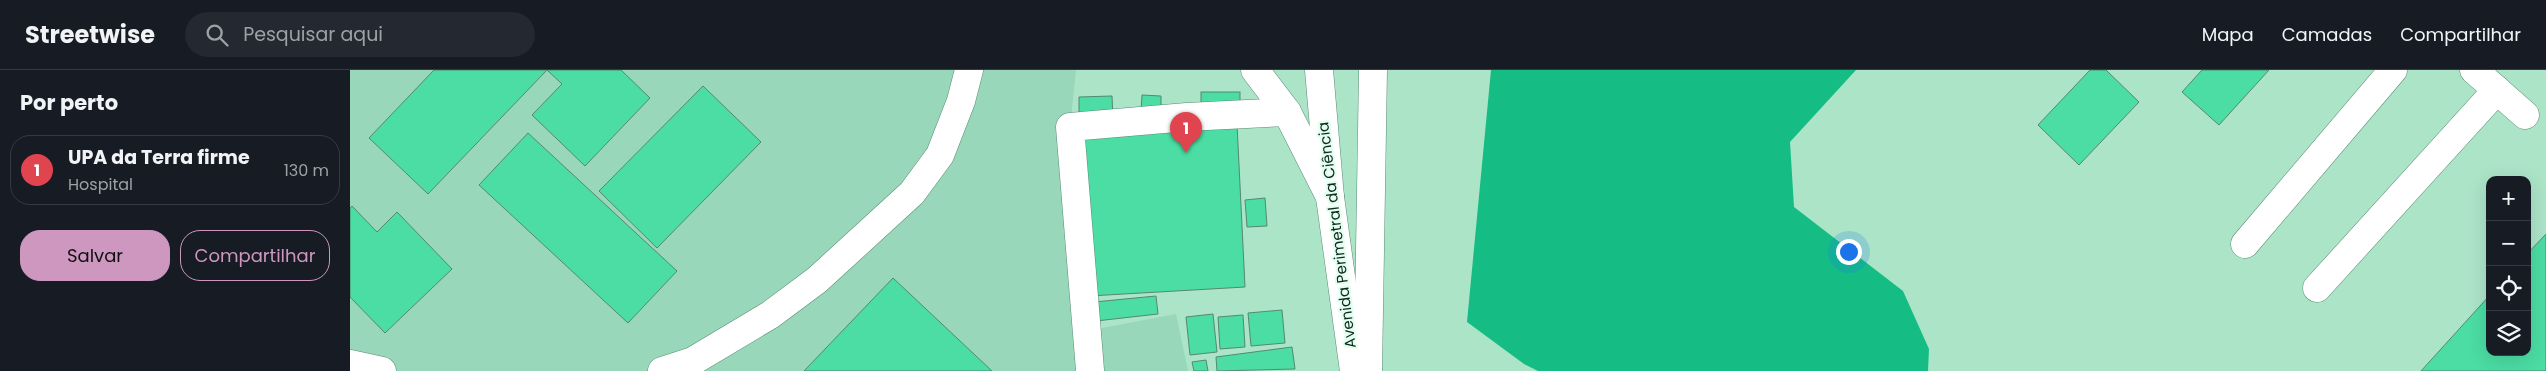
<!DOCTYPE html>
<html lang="pt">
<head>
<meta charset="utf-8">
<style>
  :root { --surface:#171b24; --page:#242831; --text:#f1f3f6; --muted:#9ea1a6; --line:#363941; --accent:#cd97c0 }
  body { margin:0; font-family:Poppins,sans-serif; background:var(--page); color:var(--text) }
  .controls { position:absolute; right:15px; bottom:15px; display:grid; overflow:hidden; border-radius:10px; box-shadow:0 5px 20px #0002 }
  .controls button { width:45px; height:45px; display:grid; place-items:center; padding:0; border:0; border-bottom:1px solid var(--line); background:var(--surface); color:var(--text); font:25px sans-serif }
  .you { position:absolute; left:1498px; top:181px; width:18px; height:18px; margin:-12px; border:4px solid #fff; border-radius:50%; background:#1a73e8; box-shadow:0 0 0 8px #1a73e833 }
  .badge { display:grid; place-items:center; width:32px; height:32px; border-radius:50%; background:var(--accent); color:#fff; font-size:16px; font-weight:700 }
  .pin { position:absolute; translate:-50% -41px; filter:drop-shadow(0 1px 2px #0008) }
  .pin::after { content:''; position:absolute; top:26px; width:18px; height:15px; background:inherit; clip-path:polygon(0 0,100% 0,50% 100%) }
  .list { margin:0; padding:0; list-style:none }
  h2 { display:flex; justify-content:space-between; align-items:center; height:65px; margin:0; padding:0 20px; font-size:21px }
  h2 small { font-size:16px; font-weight:400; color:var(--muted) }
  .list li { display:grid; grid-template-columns:32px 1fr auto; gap:15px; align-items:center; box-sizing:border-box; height:70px; margin:0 10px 10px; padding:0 10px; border:1px solid var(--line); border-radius:20px }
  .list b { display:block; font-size:19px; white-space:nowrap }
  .list p { margin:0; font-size:16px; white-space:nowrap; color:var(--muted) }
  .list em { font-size:16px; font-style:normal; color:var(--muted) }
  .actions { display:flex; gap:10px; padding:15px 20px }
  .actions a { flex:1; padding:11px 0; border:1px solid var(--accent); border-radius:20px; text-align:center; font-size:18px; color:var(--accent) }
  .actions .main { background:var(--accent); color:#111 }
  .icon { flex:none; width:28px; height:28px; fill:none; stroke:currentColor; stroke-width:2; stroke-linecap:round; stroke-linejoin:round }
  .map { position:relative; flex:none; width:2196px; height:301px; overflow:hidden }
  header { display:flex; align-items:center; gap:30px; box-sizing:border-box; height:70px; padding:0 25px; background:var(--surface); border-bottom:1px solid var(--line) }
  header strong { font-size:24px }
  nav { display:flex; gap:28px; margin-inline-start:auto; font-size:18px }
  .search { width:350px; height:45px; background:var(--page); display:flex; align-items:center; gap:12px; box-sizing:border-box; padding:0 18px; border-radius:28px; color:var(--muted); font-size:19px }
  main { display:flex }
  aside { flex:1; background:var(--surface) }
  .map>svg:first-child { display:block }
  .built { fill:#98d7b9 }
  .forest { fill:#15bd85 }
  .building { fill:#4bdda3; stroke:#548970 }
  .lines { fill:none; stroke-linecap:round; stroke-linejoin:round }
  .minor-casing { stroke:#578d73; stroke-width:29 }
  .major-casing { stroke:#578d73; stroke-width:29 }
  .minor { stroke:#fff; stroke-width:28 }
  .major { stroke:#fff; stroke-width:28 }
  .labels { text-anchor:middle; stroke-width:4.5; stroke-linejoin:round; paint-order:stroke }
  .street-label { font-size:15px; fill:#11281d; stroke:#e2fef0 }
</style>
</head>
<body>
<header>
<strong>Streetwise</strong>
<div class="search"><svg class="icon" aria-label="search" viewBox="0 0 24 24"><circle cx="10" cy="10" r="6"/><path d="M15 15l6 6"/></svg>Pesquisar aqui</div>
<nav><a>Mapa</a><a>Camadas</a><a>Compartilhar</a></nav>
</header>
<main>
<aside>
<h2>Por perto<small></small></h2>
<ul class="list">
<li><span class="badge" style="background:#e0444e">1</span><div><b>UPA da Terra firme</b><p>Hospital</p></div><em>130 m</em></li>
</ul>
<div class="actions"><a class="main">Salvar</a><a>Compartilhar</a></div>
</aside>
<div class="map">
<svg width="2196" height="301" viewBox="0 0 2196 301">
  <rect width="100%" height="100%" fill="#ace4c8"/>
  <polygon class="built" points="0,0 726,0 720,57 736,261 826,244 838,301 0,301"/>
  <polygon class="forest" points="1141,0 1506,0 1440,72 1444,137 1553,221 1579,279 1578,301 1188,301 1174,294 1117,252"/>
  <g class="building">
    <polygon points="84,0 197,0 78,124 19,68"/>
    <polygon points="197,0 271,0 300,28 235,96 182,45 212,14"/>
    <polygon points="1740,0 1756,0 1789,32 1729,95 1688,55"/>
    <polygon points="1852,0 1919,0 1869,55 1832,22"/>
    <polygon points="353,16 411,72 307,178 249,121"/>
    <rect x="851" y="22" width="39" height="18"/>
    <polygon points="792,25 811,26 811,43 791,42"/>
    <polygon points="762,26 763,49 729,50 729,27"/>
    <polygon points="887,54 895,217 739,226 731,62"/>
    <polygon points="178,63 327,201 278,253 129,115"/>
    <polygon points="915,128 917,156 897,157 895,130"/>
    <polygon points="2,136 27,162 47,142 102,199 35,263 0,227 0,138"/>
    <polygon points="2196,164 2196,301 2071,301 2140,225 2140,282 2177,282 2177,184"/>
    <polygon points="543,208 642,301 454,301"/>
    <polygon points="806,226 808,244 746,251 744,232"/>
    <polygon points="932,240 935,273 901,276 898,243"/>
    <polygon points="863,244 867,282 840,285 836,247"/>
    <polygon points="893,245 895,277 870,279 868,247"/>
    <polygon points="942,277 945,299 867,301 866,287"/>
    <polygon points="856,290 858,301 844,301 842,292"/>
  </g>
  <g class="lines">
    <g class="minor-casing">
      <g id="minor">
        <polyline points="905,0 937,42 980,127"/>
        <polyline points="2124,0 2175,45"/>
        <polyline points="1895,174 2043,0"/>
        <polyline points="1967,218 2147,20"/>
        <polyline points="0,294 32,301"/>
        <polyline points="740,300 720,57 837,47 937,42"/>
        <polyline points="312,301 343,291 420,245 467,210 562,123 590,85 611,31 619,0"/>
      </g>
    </g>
    <g class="major-casing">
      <g id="major">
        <polyline points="969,0 980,127 1004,301"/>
        <polyline points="1018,301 1023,0"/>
      </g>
    </g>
    <use href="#minor" class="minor"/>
    <use href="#major" class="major"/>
  </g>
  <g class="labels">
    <g class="street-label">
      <text transform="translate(987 165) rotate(-97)" y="5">Avenida Perimetral da Ciência</text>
    </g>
  </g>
</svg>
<div class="controls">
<button>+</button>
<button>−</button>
<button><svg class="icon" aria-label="locate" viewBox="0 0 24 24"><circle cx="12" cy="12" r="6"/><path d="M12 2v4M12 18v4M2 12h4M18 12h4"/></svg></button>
<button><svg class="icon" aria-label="layers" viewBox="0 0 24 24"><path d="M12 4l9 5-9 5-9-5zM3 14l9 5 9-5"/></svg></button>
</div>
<div class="you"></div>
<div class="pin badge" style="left:836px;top:83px;background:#e0444e">1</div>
</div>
</main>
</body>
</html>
